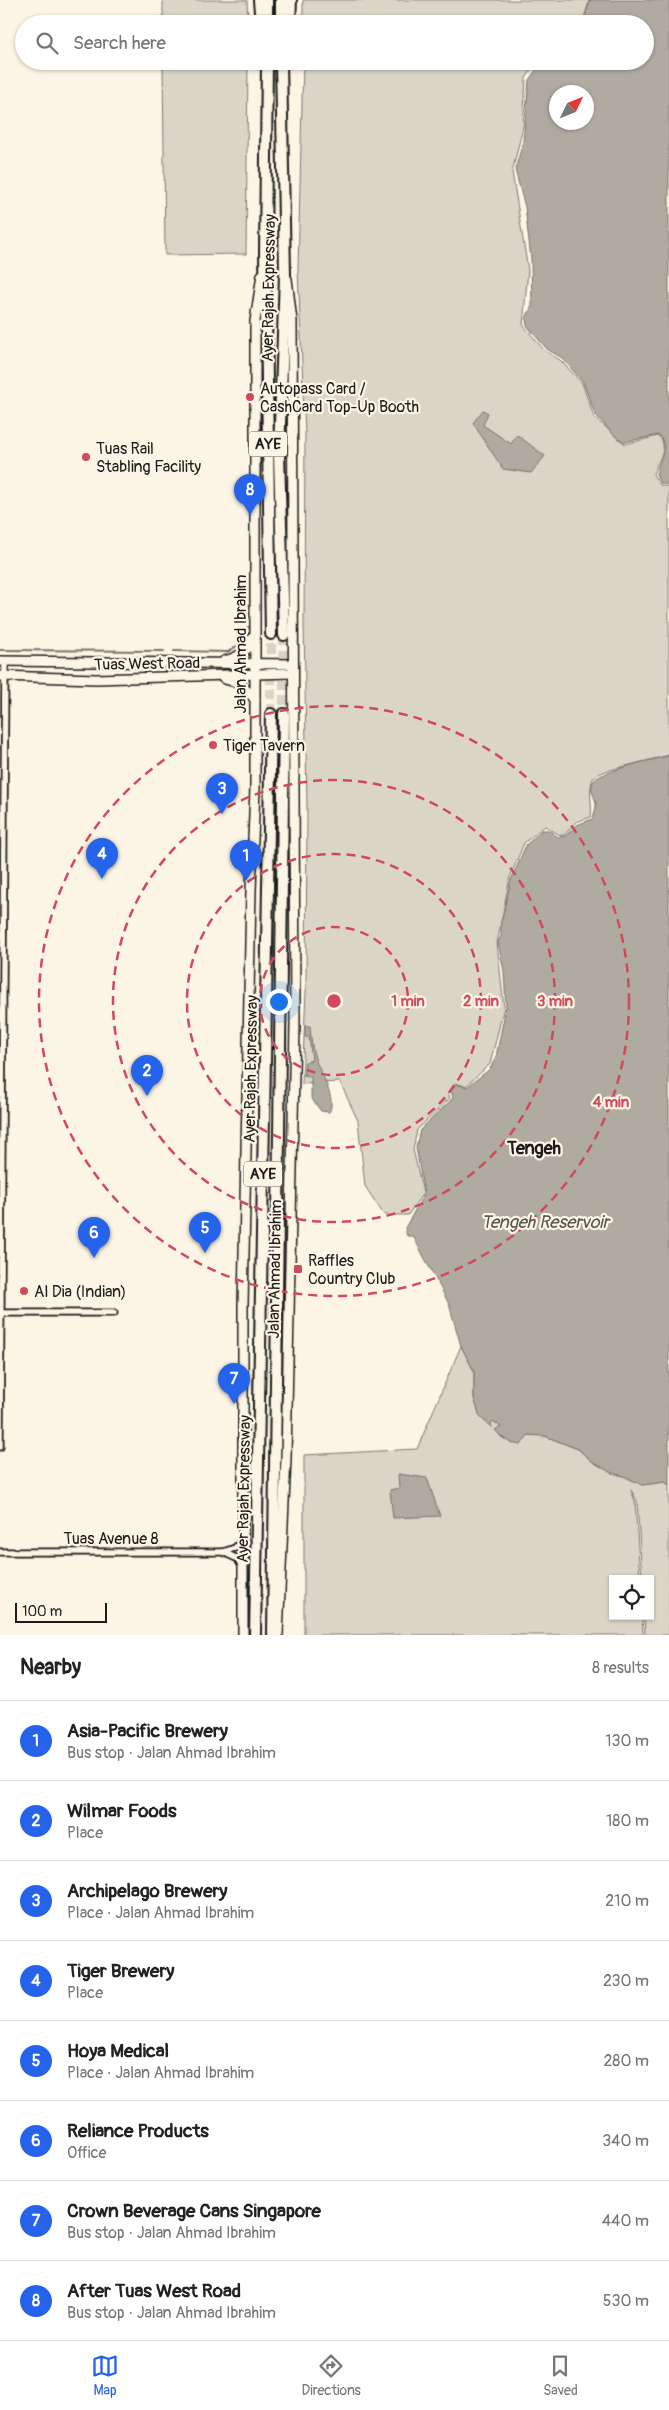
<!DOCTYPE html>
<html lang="en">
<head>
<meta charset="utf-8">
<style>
  :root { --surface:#fff; --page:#f6f6f6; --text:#222; --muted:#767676; --line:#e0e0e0; --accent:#2563eb }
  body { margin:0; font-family:Pangolin,sans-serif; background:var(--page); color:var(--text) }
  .controls { position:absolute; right:15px; bottom:15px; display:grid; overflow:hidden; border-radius:0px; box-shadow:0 1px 4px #0004 }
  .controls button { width:45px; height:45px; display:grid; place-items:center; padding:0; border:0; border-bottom:1px solid var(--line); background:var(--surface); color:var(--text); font:25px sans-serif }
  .compass { position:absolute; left:549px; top:85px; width:45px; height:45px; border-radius:50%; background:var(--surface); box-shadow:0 1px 4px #0004; rotate:47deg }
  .scale { position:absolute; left:15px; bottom:12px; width:92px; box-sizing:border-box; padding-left:5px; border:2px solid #1c1c1c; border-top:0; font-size:14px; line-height:18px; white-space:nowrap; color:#1c1c1c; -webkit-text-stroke:4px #fcf5e5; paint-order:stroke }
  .you { position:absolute; left:278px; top:1001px; width:18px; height:18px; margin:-12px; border:4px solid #fff; border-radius:50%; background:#1a73e8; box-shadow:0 0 0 8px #1a73e833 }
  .badge { display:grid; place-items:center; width:32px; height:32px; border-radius:50%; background:var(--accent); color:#fff; font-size:16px; font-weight:700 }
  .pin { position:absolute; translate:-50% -41px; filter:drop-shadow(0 1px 2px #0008) }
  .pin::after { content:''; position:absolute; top:26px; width:18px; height:15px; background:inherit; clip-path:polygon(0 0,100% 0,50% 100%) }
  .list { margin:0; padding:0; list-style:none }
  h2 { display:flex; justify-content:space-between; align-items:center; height:65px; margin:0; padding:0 20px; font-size:21px }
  h2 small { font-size:16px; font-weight:400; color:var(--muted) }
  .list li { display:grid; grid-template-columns:32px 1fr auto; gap:15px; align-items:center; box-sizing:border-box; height:80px; padding:0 20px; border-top:1px solid var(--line) }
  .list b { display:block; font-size:19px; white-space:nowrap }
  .list p { margin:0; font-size:16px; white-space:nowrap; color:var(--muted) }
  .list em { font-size:16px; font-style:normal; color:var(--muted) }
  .icon { flex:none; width:28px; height:28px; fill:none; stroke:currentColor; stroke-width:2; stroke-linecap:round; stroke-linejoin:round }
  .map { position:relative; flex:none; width:669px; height:1635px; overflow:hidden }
  .search { position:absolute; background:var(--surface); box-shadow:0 1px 4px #0004; left:15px; right:15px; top:15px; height:55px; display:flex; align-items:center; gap:12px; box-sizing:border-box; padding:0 18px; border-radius:28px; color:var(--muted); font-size:19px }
  .sheet { height:705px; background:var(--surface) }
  nav { display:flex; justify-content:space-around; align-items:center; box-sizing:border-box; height:70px; border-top:1px solid var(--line); background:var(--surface); font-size:14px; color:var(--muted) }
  nav a { display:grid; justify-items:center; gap:2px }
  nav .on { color:var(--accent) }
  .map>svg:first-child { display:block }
  .green { fill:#dbd5c8; stroke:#7c7872 }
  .water { fill:#b0aba1; stroke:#75726c; fill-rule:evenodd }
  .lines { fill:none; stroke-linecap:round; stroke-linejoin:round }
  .stream { stroke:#75726c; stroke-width:2 }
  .motorway-tunnel { stroke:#dad4c7; stroke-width:10; stroke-dasharray:10 5; stroke-linecap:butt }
  .minor-casing { stroke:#1c1c1c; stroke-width:9 }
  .primary-casing { stroke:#1c1c1c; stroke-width:12 }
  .motorway-casing { stroke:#1c1c1c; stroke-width:14 }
  .minor { stroke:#fcf5e5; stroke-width:5.5 }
  .primary { stroke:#fcf5e5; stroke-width:9 }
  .motorway { stroke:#fcf5e5; stroke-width:10 }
  .ring { fill:none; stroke:#d1495b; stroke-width:2.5; stroke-dasharray:9 6 }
  .poi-dot { fill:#d1495b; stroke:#fcf5e5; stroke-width:2 }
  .labels { text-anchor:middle; stroke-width:4.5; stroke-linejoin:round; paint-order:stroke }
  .shield { fill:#fcf5e5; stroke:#5f5d58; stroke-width:1 }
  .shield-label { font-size:15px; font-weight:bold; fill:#1c1c1c }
  .street-label { font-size:16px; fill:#1c1c1c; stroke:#fcf5e5 }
  .poi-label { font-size:16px; fill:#1c1c1c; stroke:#fcf5e5; text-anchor:start }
  .neighbourhood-label { font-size:18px; font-weight:bold; fill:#1c1c1c; stroke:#fcf5e5 }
  .water-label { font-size:18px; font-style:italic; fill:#575551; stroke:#fcf5e5 }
  .centre { fill:#d1495b; stroke:#fcf5e5; stroke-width:2.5 }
  .ring-label { font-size:15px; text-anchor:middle; font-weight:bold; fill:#d1495b; stroke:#fcf5e5; stroke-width:4.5; stroke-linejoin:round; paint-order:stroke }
</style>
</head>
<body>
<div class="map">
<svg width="669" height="1635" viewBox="0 0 669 1635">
  <rect width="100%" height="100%" fill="#fcf5e5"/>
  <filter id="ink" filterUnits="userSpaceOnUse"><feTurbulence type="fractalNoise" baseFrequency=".02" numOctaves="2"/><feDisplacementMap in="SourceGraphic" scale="10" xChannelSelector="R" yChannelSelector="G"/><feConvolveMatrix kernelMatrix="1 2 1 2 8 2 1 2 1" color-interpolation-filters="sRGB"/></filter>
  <g filter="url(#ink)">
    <g class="green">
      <polygon points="163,0 247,0 248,24 163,24"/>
      <polygon points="303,0 589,0 589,2 582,24 303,24"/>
      <polygon points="163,61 248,61 246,254 165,255"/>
      <path d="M303,61h235l-12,17 -3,49 -11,45 16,98 -5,55 21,25 16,10 22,23 12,34 31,27 33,-8 6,4 -1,11 -10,23 7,11 9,2v268l-63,16 -12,5c-7,17 -1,24 -3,41l-15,5 -12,13h-4l-15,-9 -21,17 -14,34 -13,66 7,64 -14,57 -24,22 -11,-3 -7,9 2,6 -33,32 -4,19 10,44 -15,22h-24l-19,-29 -7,-65 -18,-39 -38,2 4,-93 1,-182 -3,-187 1,-188 -7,-164z"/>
      <polygon points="461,1346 474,1371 474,1398 492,1427 491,1423 493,1421 502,1427 496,1430 501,1437 513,1444 528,1435 545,1436 578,1449 593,1462 612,1473 624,1476 642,1485 665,1482 669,1485 669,1635 645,1635 644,1616 650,1616 650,1579 642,1579 637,1501 631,1490 635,1501 640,1579 613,1579 613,1616 642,1616 643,1635 304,1635 304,1455 417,1449"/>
    </g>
    <g class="water">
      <path d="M590,0h79v485l-9,-2 -4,-9c3,-15 13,-25 3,-39l-35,7 -9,-6 -20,-22 -12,-32 -21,-24 -15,-9 -20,-23 -1,-8 6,-12 -1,-47 -6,-52 -10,-37 8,-28 6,-62 13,-19h103v-37h-62zM586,92v30h-30v-30z"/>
      <polygon points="483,410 488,413 483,425 511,444 517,435 545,456 531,473 503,469 473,423"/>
      <path d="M669,756v729l-4,-3 -23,3 -18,-9 -12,-3 -19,-11 -15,-13 -33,-13 -17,-1 -7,10c-11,-1 -18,-6 -26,-15l6,-3 -8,-6 -2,2 1,5 -12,-11 -6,-19v-27l-13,-25 -12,-42 -36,-68h-6l-2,-8 19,-34 -8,-47 4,-17 33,-32 -2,-8 5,-6 11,3 23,-18 6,-12 10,-50 -2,-36 -6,-29 3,-6v-14l10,-42 15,-35 16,-15h7l9,7 7,-1 12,-11 15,-6c2,-4 4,-10 4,-15 -1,-8 -7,-14 -3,-22 6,-11 62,-23 76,-26z"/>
      <path d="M305,1026h5c1,12 2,24 6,35 5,13 21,39 13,51l-8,-1 -10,-13v-21l-7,-2 1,-13 7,-2 -3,-23h-4z"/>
      <polygon points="398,1474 427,1478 440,1516 393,1518 390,1490 399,1488"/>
    </g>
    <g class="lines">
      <g class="stream">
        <polyline points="0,650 164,651"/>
        <polyline points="174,651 228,652 241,643 248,627"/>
      </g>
      <g class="motorway-tunnel">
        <polyline points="284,635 284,714"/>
        <polyline points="271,714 271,634"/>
      </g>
      <g class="minor-casing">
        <g id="minor">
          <polyline points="0,1313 114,1313"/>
          <polyline points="0,1447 5,661"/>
          <polyline points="0,1552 223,1552 235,1548 243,1540"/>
          <polyline points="223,1552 238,1559 242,1567"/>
        </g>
      </g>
      <g class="primary-casing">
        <g id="primary">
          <polyline points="0,661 293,664"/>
          <path d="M224,661c14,-3 25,-10 28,-24"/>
          <polyline points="0,676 96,679 293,673"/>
          <polyline points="225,679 239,683 255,699"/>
          <polyline points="243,1635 243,1306 251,890 255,788 255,321 262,275"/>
          <polyline points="278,1635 286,1458 295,1025 292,321 287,279"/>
        </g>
      </g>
      <g class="motorway-casing">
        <g id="motorway">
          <polyline points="259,0 261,24"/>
          <polyline points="267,0 267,24"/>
          <polyline points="281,0 281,24"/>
          <polyline points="290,24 291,0"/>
          <polyline points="267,61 265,253 271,634"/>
          <polyline points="281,61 285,274 279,454 284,635"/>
          <polyline points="255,1635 271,714"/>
          <polyline points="273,1635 284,714"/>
        </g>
      </g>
      <use href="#minor" class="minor"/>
      <use href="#primary" class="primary"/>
      <use href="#motorway" class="motorway"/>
    </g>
  </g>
  <g class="ring">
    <circle cx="334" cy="1001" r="74"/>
    <circle cx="334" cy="1001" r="147"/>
    <circle cx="334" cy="1001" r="221"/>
    <circle cx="334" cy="1001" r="295"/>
  </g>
  <g class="poi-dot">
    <circle cx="250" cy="397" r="5"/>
    <circle cx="86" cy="457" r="5"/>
    <circle cx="213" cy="745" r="5"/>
    <rect x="293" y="1264" width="10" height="10" rx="2.5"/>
    <circle cx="24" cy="1291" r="5"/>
  </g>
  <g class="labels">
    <g class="shield">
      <rect x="249" y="431.5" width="38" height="25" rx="4"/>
      <rect x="244" y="1161.5" width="38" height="25" rx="4"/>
    </g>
    <g class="shield-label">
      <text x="268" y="449">AYE</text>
      <text x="263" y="1179">AYE</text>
    </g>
    <g class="street-label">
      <text transform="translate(268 288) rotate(-89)" y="6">Ayer Rajah Expressway</text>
      <text transform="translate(240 644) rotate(-90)" y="6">Jalan Ahmad Ibrahim</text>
      <text transform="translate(147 663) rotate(-1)" y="6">Tuas West Road</text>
      <text transform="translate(250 1069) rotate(-89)" y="6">Ayer Rajah Expressway</text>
      <text transform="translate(274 1269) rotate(-89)" y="6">Jalan Ahmad Ibrahim</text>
      <text transform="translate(243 1489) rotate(-89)" y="6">Ayer Rajah Expressway</text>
      <text x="111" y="1544">Tuas Avenue 8</text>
    </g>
    <g class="poi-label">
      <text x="260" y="394">Autopass Card /<tspan x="260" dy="18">CashCard Top-Up Booth</tspan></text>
      <text x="96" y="454">Tuas Rail<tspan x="96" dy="18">Stabling Facility</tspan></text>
      <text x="223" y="751">Tiger Tavern</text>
      <text x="308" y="1266">Raffles<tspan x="308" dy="18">Country Club</tspan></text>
      <text x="34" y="1297">Al Dia (Indian)</text>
    </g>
    <g class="neighbourhood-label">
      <text x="534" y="1154">Tengeh</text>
    </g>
    <g class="water-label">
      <text x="545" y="1228">Tengeh Reservoir</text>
    </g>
  </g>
  <circle cx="334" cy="1001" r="8" class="centre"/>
  <g class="ring-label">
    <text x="408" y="1006">1 min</text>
    <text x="481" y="1006">2 min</text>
    <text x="555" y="1006">3 min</text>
    <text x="611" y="1107">4 min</text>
  </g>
</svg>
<div class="controls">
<button><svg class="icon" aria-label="locate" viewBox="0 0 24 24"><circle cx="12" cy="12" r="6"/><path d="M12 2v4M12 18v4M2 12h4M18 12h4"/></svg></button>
</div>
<svg class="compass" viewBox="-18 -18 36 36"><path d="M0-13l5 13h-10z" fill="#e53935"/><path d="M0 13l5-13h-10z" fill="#767676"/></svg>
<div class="scale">100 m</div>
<div class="you"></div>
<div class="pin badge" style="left:246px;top:881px">1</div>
<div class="pin badge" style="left:147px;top:1096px">2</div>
<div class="pin badge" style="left:222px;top:814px">3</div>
<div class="pin badge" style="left:102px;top:879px">4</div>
<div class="pin badge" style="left:205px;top:1253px">5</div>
<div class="pin badge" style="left:94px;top:1258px">6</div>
<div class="pin badge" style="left:234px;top:1404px">7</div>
<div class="pin badge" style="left:250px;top:515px">8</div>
<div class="search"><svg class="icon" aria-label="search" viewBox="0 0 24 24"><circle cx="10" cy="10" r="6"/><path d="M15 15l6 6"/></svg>Search here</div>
</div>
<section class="sheet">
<h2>Nearby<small>8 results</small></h2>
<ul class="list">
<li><span class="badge">1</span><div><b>Asia-Pacific Brewery</b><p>Bus stop · Jalan Ahmad Ibrahim</p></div><em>130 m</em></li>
<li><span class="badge">2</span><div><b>Wilmar Foods</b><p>Place</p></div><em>180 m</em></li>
<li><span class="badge">3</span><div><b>Archipelago Brewery</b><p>Place · Jalan Ahmad Ibrahim</p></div><em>210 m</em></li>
<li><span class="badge">4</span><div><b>Tiger Brewery</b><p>Place</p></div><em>230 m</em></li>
<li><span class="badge">5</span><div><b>Hoya Medical</b><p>Place · Jalan Ahmad Ibrahim</p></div><em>280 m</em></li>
<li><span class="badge">6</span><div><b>Reliance Products</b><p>Office</p></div><em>340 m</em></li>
<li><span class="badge">7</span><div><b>Crown Beverage Cans Singapore</b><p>Bus stop · Jalan Ahmad Ibrahim</p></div><em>440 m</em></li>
<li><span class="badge">8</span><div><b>After Tuas West Road</b><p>Bus stop · Jalan Ahmad Ibrahim</p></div><em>530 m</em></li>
</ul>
</section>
<nav>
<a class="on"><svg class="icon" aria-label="map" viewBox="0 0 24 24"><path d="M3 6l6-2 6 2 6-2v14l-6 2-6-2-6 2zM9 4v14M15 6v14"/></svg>Map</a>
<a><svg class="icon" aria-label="directions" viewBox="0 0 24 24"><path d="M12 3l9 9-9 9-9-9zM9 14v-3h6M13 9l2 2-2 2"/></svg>Directions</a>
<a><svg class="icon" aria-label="saved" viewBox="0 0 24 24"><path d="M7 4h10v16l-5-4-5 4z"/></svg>Saved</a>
</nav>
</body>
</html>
